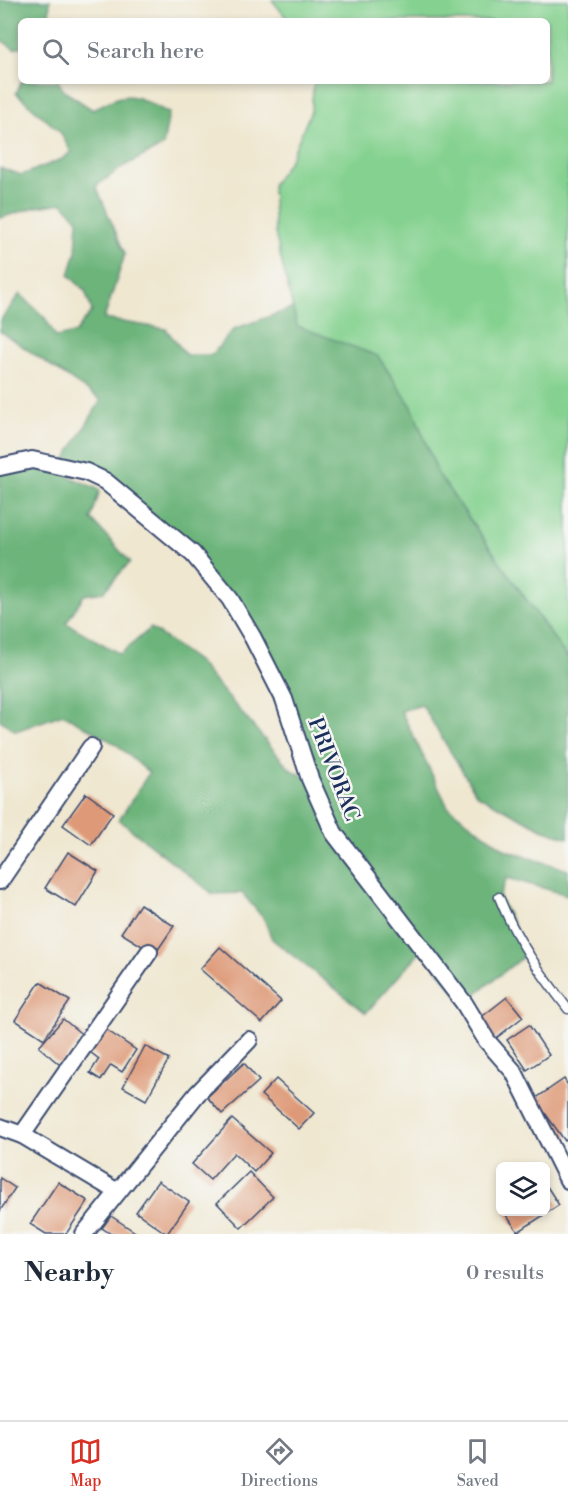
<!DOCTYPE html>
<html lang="en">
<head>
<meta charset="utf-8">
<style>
  :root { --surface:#fff; --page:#f2f2f3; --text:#1f2937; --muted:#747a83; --line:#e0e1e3; --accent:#d93025 }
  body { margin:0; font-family:"Libre Bodoni",serif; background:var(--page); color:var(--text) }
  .controls { position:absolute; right:18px; bottom:18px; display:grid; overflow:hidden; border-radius:9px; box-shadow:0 3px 9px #0003 }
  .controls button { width:54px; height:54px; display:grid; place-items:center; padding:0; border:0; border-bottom:2px solid var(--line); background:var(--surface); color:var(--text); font:30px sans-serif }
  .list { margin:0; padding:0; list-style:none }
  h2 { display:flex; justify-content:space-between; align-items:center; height:78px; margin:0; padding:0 24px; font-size:26px }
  h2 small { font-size:20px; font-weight:400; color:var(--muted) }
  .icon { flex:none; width:33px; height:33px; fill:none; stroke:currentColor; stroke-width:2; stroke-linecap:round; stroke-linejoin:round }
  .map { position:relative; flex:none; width:568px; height:1234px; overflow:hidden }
  .search { position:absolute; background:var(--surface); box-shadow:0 3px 9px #0003; left:18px; right:18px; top:18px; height:66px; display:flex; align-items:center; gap:15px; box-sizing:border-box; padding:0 21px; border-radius:9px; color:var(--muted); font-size:22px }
  .sheet { height:186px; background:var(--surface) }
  nav { display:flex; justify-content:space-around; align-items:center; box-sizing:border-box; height:84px; border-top:2px solid var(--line); background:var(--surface); font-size:16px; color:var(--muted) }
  nav a { display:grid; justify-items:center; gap:3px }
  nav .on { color:var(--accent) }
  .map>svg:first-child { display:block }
  .green { fill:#85d290; stroke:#508077; stroke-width:1.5 }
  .forest { fill:#6cb47a; stroke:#44726c; stroke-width:1.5 }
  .building { fill:#de9a78 }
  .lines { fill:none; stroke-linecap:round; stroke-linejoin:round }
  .service-casing { stroke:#3b4b6f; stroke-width:11 }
  .minor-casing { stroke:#3b4b6f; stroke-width:20 }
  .service { stroke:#fff; stroke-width:8 }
  .minor { stroke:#fff; stroke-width:16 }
  .labels { text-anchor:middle; stroke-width:5; stroke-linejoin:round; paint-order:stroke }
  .street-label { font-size:21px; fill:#1b2f5e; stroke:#f6f6f2 }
</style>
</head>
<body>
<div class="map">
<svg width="568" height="1234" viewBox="0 0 568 1234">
  <rect width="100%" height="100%" fill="#f6f6f2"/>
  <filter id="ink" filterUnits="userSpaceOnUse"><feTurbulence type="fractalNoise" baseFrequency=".0167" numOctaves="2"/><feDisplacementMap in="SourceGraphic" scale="12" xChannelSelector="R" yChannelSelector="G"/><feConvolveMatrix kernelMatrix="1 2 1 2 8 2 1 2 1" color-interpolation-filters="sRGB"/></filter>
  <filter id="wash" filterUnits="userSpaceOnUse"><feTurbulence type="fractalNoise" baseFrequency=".008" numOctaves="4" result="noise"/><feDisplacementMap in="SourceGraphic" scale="24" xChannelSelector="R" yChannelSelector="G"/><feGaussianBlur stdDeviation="1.35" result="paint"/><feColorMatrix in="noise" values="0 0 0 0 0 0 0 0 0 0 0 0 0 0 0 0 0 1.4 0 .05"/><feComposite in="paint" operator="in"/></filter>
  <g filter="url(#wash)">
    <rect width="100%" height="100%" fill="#efe7d0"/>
    <polygon class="green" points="272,0 568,0 568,659 438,474 412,407 378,357 297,326 275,233 272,185 290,160 311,111 314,81 547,81 547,21 289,21"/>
    <g class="forest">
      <polygon points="0,0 50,0 49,21 21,21 21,47 14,49 0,39"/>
      <path d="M22,81h36l6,10 29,19c35,-22 41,-15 76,3l-6,33 -39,20 -28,20 29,68 -21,65 62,10 20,26h26l22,-26 59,-21 4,18 81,30 34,51 26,67 130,185v179l-26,-9 -65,-34 -55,-90 -21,6 47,96 58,43 62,20v25l-61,-17 -8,19 29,56 -64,50 -42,-53 -56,63 -94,-74 -8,-20 -22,-26 -29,1 -94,-74 30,-47 -33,-29 -53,-30 -47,17 -16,-11v-253l32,-7 68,30 -9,29 39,43 -27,30 -19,3 -18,28 54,31 31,-26 46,33 93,108 19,10 -25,-80 -54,-100 -125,-118 -44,-14 40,-67 -101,-69v-10l20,-27 25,24 11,19 19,-4 17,-22 -7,-20 -16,-16 7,-23 2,-32 -15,-17 -27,4 -36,11v-50l22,7 40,-16 9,-7 -11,-20 -44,-39z"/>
    </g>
    <g id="blocks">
      <g class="building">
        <polygon points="86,793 113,813 91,845 63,825"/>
        <polygon points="68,852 98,871 76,907 45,888"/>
        <polygon points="140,904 174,926 155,954 121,933"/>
        <polygon points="220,947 281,1001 262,1023 200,969"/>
        <polygon points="40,982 70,1001 44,1039 15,1020"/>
        <polygon points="507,997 523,1017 495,1039 479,1019"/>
        <polygon points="63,1019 84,1036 60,1065 39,1047"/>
        <polygon points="529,1025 549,1055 527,1070 507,1040"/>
        <polygon points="105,1029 136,1050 122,1072 111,1065 101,1080 90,1073 99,1059 90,1052"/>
        <polygon points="145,1046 169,1059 146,1100 123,1087"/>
        <polygon points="244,1063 259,1081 222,1114 207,1097"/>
        <polygon points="276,1079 314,1113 299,1129 261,1095"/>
        <polygon points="564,1079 568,1085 568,1138 565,1141 535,1099"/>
        <polygon points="232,1119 271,1153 254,1172 234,1153 210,1180 192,1164"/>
        <polygon points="249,1172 273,1197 241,1228 217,1203"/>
        <polygon points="0,1178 15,1188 0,1211"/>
        <polygon points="158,1181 189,1202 167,1234 136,1212"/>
        <polygon points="58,1182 88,1201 66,1234 46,1234 30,1224"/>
        <polygon points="546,1185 559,1205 518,1232 504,1212 546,1212"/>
        <polygon points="111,1216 138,1234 111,1234 102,1228"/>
      </g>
    </g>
  </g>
  <g filter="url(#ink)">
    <use href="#blocks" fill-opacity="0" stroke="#3b4b6f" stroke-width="1.5"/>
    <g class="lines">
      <g class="service-casing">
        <path id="service" d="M499,897c16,41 42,77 69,112"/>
      </g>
      <g class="minor-casing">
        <g id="minor">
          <polyline points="0,467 32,460 86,472 105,481 193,554 230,599 253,638 284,699 310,779 334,833 464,1003 487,1041 514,1072 568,1180"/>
          <polyline points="0,881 91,747"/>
          <polyline points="0,1127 22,1135 116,1191"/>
          <polyline points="22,1135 149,952"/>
          <polyline points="84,1234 197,1094 249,1040"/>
        </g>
      </g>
      <use href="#service" class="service"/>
      <use href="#minor" class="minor"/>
    </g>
  </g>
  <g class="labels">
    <g class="street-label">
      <text transform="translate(334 769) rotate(69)" y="7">PRIVORAC</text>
    </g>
  </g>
</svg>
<div class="controls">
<button><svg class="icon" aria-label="layers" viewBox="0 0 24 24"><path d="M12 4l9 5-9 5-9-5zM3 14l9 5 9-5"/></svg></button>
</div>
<div class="search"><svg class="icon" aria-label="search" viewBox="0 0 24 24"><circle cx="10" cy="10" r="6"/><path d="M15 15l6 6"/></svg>Search here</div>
</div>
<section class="sheet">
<h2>Nearby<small>0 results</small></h2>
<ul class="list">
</ul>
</section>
<nav>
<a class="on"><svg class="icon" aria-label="map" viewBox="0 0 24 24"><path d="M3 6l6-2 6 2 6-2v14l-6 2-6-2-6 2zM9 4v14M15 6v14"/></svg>Map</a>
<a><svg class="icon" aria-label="directions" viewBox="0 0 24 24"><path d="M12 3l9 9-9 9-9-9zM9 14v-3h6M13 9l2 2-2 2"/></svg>Directions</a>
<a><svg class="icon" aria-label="saved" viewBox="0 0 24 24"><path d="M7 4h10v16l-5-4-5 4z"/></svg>Saved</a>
</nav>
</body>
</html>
